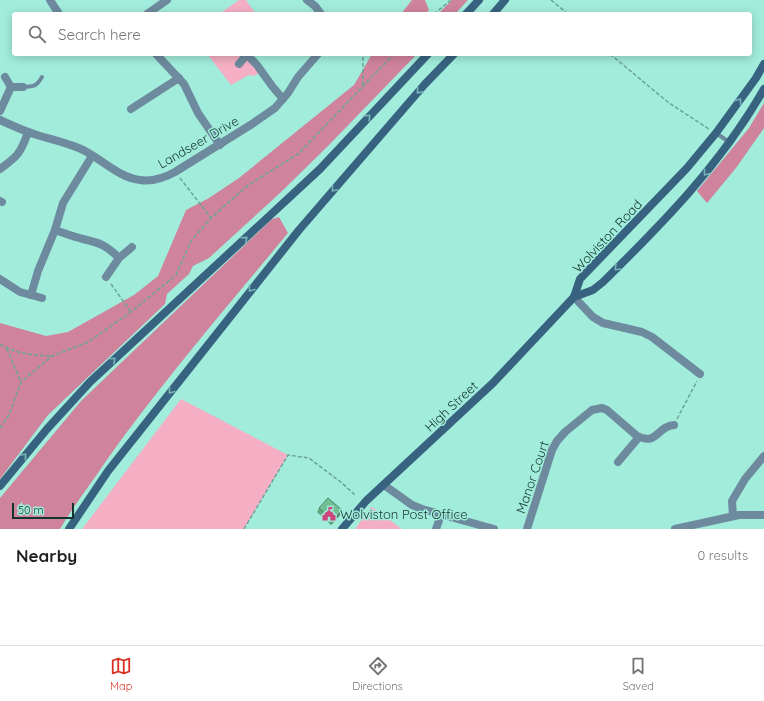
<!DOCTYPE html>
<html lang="en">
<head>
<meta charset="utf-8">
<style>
  :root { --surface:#fff; --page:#f2f2f2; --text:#202124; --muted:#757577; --line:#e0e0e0; --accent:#d93025 }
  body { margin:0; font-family:Quicksand,sans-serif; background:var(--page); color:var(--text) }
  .scale { position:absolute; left:12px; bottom:10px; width:62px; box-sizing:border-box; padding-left:4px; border:2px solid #15342e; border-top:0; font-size:11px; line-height:14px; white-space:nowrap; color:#15342e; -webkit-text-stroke:3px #a1ecdb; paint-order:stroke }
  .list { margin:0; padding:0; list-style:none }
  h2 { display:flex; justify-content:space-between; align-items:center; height:52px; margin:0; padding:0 16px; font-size:17px }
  h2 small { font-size:13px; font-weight:400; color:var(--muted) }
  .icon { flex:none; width:22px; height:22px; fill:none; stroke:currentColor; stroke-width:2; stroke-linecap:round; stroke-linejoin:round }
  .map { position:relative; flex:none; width:764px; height:529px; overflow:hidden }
  .search { position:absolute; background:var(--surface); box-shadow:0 2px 10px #0003; left:12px; right:12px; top:12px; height:44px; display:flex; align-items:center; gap:10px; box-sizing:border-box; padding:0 14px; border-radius:4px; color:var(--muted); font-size:15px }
  .sheet { height:116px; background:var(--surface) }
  nav { display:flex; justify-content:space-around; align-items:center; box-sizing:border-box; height:56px; border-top:1px solid var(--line); background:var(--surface); font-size:11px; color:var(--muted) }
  nav a { display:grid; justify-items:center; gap:2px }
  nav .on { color:var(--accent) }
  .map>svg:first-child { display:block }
  .green { fill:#f4afc4 }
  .forest { fill:#d0839c }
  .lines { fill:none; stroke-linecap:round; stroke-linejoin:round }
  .path { stroke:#6ba598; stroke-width:1.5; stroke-dasharray:4 2; stroke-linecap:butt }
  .lane { stroke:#6d8a9e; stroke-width:4 }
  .street { stroke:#6d8a9e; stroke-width:8 }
  .secondary { stroke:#376380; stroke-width:8 }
  .wall { fill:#62a581 }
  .shaded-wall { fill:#508669 }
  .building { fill:#72c096; stroke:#508669 }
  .oneway { stroke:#77b5b7 }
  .labels { text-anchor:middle; stroke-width:3; stroke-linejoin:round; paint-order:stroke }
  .street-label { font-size:13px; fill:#15342e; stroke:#a1ecdb }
  .poi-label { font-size:13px; fill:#15342e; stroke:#a1ecdb; text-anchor:start }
</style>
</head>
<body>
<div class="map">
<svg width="764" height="529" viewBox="0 0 764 529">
  <rect width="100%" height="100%" fill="#a1ecdb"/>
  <g class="green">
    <polygon points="239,0 246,0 256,14 219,14"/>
    <polygon points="207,54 244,54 260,72 254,76 249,75 231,85"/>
    <polygon points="181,399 288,455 244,529 82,529"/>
    <polygon points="371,507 372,507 402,529 355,529"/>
  </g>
  <g class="forest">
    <polygon points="412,0 425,0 429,10 425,14 401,14"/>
    <polygon points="452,0 468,0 455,14 438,14"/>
    <polygon points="372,54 417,54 327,147 280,193 209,258 193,266 189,274 167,294 165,304 48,415 0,479 0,323 46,336 68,332 134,295 158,276 186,210 209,198 239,178 354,85"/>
    <polygon points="764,103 764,128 736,168 707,203 697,191 749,128"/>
    <path d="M279,217l9,16c-62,75 -126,149 -182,228 -15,23 -32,44 -46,68h-60v-31l81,-97 191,-182z"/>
  </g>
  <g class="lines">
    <g class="path">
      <polyline points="551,0 568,14"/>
      <polyline points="434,14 451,0"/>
      <polyline points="360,54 378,54"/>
      <polyline points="610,54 669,103 709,129"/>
      <polyline points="363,85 363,55"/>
      <polyline points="180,178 211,218"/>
      <polyline points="111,284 131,312"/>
      <path d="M0,344c15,10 34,11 52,12"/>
      <polyline points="7,349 21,382"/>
      <polyline points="677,419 697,381"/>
      <polyline points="0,428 9,415 21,382 52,356 88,342 131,312 176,275 191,241 211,218 247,186 298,154 394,54"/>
      <polyline points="244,529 288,455 309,458 342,483 355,495"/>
    </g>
    <g class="lane">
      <path d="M23,87c11,-1 13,0 19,-10"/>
      <polyline points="716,133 729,142"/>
    </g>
    <g class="street">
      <polyline points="50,0 59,14"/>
      <polyline points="307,0 315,6 321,14"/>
      <polyline points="147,14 167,0"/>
      <polyline points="156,54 184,84 198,113 220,145"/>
      <polyline points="246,54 257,65 272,86 283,99"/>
      <polyline points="239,64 247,54"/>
      <polyline points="5,77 11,87 23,87"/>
      <polyline points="131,109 179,78"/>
      <polyline points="0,111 11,87"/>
      <path d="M0,120c13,6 26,12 40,16 14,4 27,7 41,13 20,9 36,28 59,31 13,2 24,-2 35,-8l77,-48 23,-16 13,-15 10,-16 20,-23"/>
      <path d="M0,169c17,-12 21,-16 28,-37"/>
      <polyline points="0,201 2,202"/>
      <path d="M55,230c9,3 18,7 28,9 17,4 23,6 36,19"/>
      <polyline points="106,277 119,258 132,247"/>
      <polyline points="0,279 20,292 42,298"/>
      <polyline points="31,295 38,271 55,230 63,203 92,156"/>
      <polyline points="574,297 593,317 603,323 642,332 652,337 700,374"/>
      <polyline points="618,462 639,437"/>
      <polyline points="384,485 412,505 422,509 494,529"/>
      <polyline points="733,516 732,501 745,479 764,456"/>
      <polyline points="436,529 441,515"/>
      <path d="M527,529l25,-79 5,-9 8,-9 27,-22 10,-2 5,2 30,26c21,10 20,-10 37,-11"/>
      <polyline points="675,529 739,515 764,515"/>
    </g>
    <g class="secondary">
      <polyline points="466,14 479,0"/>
      <polyline points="493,14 505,0"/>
      <polyline points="574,297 580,279 687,168 716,133 756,78 764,64"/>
      <polyline points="0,486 47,429 90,382 320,169 428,54"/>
      <polyline points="69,529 108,471 299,230 425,84 454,54"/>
      <path d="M342,529l24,-28 127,-118 81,-86 19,-7 10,-8c61,-60 118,-118 161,-193"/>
    </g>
  </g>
  <polygon class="wall" points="319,508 340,515 331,525 317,512"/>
  <polygon class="shaded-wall" points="342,510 340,515 331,525 333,520"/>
  <polygon class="building" points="328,498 342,510 333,520 319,508"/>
  <defs><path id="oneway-chevron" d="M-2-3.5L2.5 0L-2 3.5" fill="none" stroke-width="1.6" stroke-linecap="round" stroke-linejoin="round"/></defs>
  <g class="oneway">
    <use href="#oneway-chevron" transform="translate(419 91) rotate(131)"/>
    <use href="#oneway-chevron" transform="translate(739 101) rotate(-54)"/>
    <use href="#oneway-chevron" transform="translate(368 117) rotate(-46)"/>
    <use href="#oneway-chevron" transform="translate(706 173) rotate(128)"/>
    <use href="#oneway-chevron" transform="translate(334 189) rotate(130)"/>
    <use href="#oneway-chevron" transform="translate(245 239) rotate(-42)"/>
    <use href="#oneway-chevron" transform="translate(617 268) rotate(135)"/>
    <use href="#oneway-chevron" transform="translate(251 289) rotate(128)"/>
    <use href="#oneway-chevron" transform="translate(113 360) rotate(-43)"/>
    <use href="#oneway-chevron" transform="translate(171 391) rotate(128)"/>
    <use href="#oneway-chevron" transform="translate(24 456) rotate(-50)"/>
  </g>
  <defs>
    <g id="civic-bare" transform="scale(1.08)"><path d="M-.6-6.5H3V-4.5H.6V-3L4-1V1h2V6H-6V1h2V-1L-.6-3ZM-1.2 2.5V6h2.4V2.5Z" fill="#cd447c" stroke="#a1ecdb" stroke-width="2.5" paint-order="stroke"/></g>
  </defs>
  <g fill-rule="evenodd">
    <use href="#civic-bare" x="329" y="514"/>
  </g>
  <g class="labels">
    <g class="street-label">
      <text transform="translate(198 142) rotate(-30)" y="5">Landseer Drive</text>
      <text transform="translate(607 236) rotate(-47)" y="5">Wolviston Road</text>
      <text transform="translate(451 406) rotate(-43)" y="5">High Street</text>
      <text transform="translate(532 477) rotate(-71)" y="5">Manor Court</text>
    </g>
    <g class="poi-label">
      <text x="340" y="519">Wolviston Post Office</text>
    </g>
  </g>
</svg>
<div class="scale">50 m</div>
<div class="search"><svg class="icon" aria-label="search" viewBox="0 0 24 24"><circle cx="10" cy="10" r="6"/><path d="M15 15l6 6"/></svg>Search here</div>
</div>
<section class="sheet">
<h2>Nearby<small>0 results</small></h2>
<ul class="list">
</ul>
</section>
<nav>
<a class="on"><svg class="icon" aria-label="map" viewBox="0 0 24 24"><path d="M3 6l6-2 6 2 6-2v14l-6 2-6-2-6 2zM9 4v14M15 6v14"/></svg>Map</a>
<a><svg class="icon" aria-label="directions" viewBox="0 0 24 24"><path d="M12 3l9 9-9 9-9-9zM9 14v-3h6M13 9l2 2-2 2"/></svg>Directions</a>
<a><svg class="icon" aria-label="saved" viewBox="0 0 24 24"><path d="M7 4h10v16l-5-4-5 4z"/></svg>Saved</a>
</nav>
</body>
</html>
